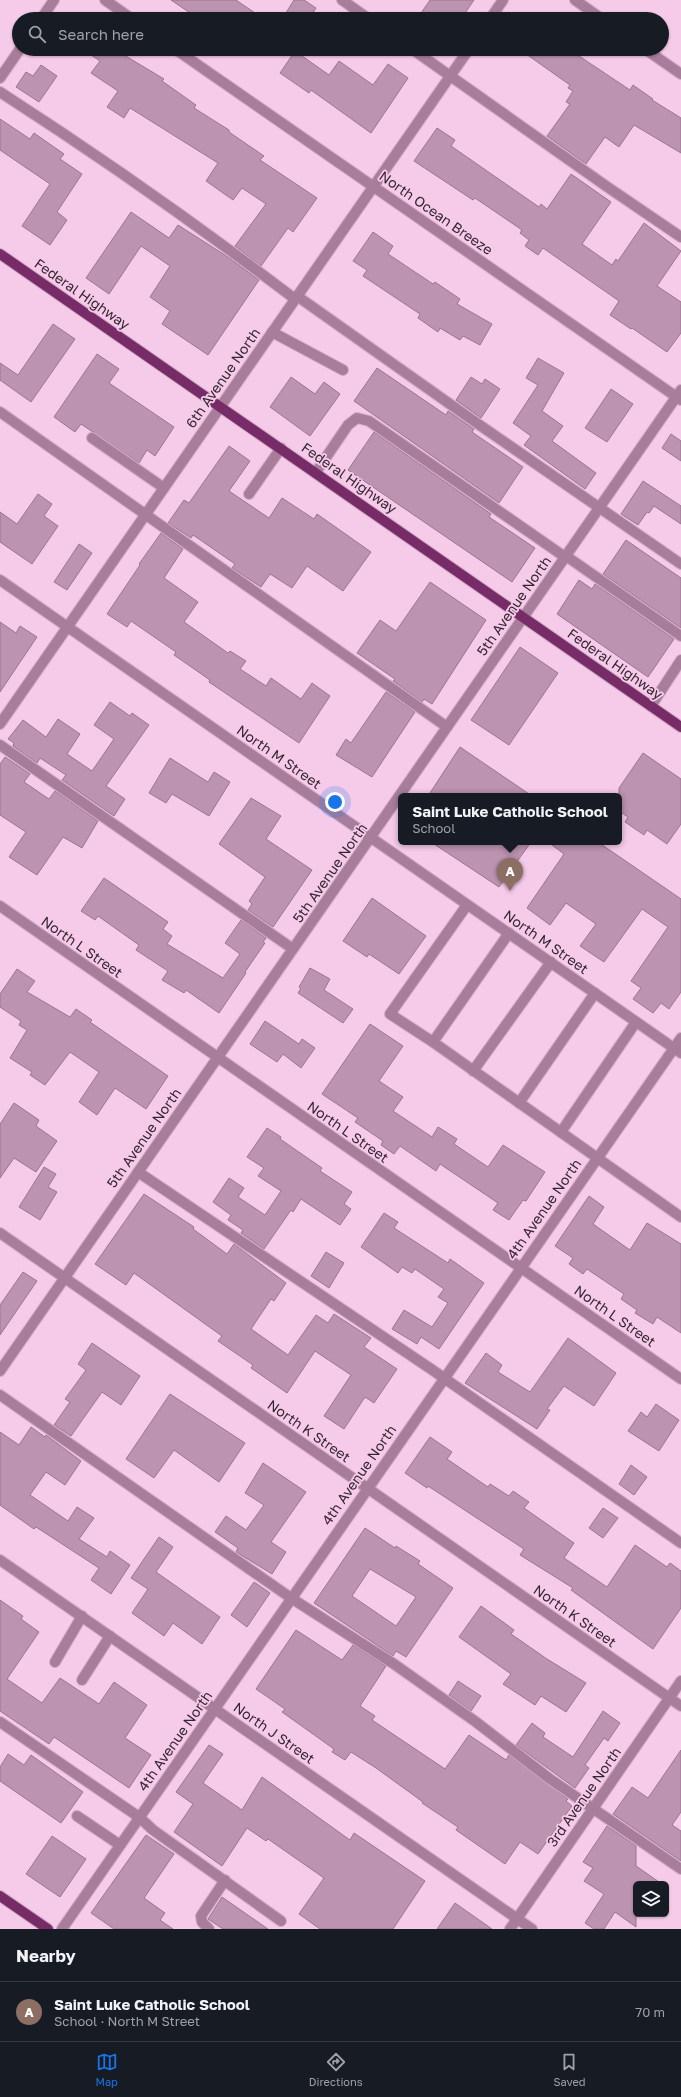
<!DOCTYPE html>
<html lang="en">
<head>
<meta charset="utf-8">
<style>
  :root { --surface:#171b24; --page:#20242c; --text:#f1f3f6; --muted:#9ea1a6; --line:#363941; --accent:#1a73e8 }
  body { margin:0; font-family:"Golos Text",sans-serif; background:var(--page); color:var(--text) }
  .controls { position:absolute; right:12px; bottom:12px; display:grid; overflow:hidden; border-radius:6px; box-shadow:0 1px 3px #0004 }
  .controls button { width:36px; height:36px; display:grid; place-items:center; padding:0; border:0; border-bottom:1px solid var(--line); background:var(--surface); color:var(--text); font:20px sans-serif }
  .you { position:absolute; left:335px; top:802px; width:14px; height:14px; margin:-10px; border:3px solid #fff; border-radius:50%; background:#1a73e8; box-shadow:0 0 0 6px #1a73e833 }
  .badge { display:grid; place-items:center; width:26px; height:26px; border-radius:50%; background:var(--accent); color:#fff; font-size:13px; font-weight:700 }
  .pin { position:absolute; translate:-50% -33px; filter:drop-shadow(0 1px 2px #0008) }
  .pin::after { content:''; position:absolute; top:21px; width:14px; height:12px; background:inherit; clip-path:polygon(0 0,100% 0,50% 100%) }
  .popup { position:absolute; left:398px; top:793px; width:224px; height:52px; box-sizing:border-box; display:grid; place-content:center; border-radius:6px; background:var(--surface); filter:drop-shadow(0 1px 3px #0005); font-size:13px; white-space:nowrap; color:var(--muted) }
  .popup b { font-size:15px; color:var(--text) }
  .popup::after { content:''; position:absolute; left:50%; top:100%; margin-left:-8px; border:8px solid transparent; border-top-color:var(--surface) }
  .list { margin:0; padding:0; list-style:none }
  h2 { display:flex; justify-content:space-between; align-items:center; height:52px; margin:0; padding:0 16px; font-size:17px }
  h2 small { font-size:13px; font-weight:400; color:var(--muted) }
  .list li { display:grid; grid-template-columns:26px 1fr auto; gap:12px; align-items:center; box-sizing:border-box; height:60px; padding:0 16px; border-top:1px solid var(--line) }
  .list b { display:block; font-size:15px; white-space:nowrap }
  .list p { margin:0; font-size:13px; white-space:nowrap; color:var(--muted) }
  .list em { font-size:13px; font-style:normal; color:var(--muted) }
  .icon { flex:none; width:22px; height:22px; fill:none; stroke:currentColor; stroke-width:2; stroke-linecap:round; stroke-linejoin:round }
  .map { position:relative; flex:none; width:681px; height:1929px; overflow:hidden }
  .search { position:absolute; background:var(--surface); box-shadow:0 1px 3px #0004; left:12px; right:12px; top:12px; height:44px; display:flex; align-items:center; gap:10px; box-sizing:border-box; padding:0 14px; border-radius:22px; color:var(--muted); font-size:15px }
  .sheet { height:112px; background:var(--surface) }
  nav { display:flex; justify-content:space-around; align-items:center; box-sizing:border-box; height:56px; border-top:1px solid var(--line); background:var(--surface); font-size:11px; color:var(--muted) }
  nav a { display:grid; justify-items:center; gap:2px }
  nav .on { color:var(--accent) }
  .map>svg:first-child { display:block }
  .building { fill:#bc93b0; stroke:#9c7590; fill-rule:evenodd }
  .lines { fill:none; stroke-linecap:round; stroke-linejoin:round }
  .minor-casing { stroke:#d0aac5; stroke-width:12 }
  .major-casing { stroke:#d0aac5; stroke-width:12 }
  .minor { stroke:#a87d9c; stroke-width:10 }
  .major { stroke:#772b67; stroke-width:10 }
  .labels { text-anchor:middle; stroke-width:3.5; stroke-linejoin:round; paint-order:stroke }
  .street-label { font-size:14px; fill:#362631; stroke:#f6cbea }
</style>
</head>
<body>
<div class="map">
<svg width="681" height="1929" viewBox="0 0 681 1929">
  <rect width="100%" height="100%" fill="#f6cbea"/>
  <g class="building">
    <polygon points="171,0 236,0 264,19 199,19"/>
    <polygon points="294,0 304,0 316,8 309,19 282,19"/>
    <polygon points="430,0 474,0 461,19 452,13 448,19 417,19"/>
    <polygon points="82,49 114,49 164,79 162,81 196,105 194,108 229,130 229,132 264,156 260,160 317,198 293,232 288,228 261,266 235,246 266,204 242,188 233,200 206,181 218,163 130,108 124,118 107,107 118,91 91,73 100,61"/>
    <polygon points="519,49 584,49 579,56 630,90 633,85 653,99 652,100 681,118 681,153 634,125 619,147 605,137 586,164 547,136 570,104 566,102 573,91 568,88 570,85"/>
    <polygon points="295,51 329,75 339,61 373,85 388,64 408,78 371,133 311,90 309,93 280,73"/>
    <polygon points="41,65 57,76 39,102 16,87 26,72 33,76"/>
    <polygon points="0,119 30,139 34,133 64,154 60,159 82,174 57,212 67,220 50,245 22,226 50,184 0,150"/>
    <polygon points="437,128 455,140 451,146 539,207 541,204 547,209 571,174 611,202 582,244 612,265 616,259 618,261 644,223 681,251 657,286 681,302 681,333 667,352 632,328 631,329 610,315 619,301 543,248 538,255 525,246 529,240 520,233 522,230 475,198 473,200 414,161"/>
    <polygon points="131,212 169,238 178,225 228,257 259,280 208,355 162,324 170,311 150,297 170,266 141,246 109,294 86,278"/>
    <polygon points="373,232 393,246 388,254 433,284 435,282 460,299 457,304 492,324 480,345 463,336 460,340 440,328 438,332 418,318 420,314 363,276 367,270 353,261"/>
    <polygon points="53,324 75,339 31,402 0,380 0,363 18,375"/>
    <polygon points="97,354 119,369 109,383 174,427 155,456 147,450 139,463 81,424 75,432 54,417"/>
    <polygon points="538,358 564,373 542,411 563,426 552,441 596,473 585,489 524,445 531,436 513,423 538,385 526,378"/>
    <polygon points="377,368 446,415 448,411 474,429 472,432 523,467 499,503 354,401"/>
    <polygon points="291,377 315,394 324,382 340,394 310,436 270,407"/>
    <polygon points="471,377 482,384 485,379 500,389 481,418 456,400"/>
    <polygon points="611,389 633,404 607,442 585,428"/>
    <polygon points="374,432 491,514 489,517 535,548 512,582 348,470"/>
    <polygon points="671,434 681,441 681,461 662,448"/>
    <polygon points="229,446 250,461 229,491 269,518 282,498 314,519 317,514 371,552 343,591 307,566 292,588 270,574 261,587 232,568 235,564 196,537 193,535 191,538 168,523 184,500 189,503"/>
    <polygon points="643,481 681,506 681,524 654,506 649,513 647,512 638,525 621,514"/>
    <polygon points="38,494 52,504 44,516 58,526 32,564 0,542 0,512 17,524"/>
    <polygon points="161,533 183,549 164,578 198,602 184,622 228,653 230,651 246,661 240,669 266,686 271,678 301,699 312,683 330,696 299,743 209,682 210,680 174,655 176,652 131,621 127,627 107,614 140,565 139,564"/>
    <polygon points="626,540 681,578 681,628 603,574"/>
    <polygon points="79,544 92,553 67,590 54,582"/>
    <polygon points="579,580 592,589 595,584 674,639 648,677 557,614"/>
    <polygon points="430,582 486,620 432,704 424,699 422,702 393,681 395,679 357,653 380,620 396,631"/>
    <polygon points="0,622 16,633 20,626 37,637 0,692"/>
    <polygon points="520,647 558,673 509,745 471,720"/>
    <polygon points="386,692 415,712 372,777 336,755 346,739 351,743"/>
    <polygon points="110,702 130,716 132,713 149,725 106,786 125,799 114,816 62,780 66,775 40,758 37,763 13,746 14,743 8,739 23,720 46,737 58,719 80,734 67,754 92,771 114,739 94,725"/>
    <polygon points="460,747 510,781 532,796 428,796"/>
    <polygon points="643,753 681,779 681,824 667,844 647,830 644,835 625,822 628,817 619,811 619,788"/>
    <polygon points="5,757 30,774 24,782 49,799 55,791 98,821 82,848 63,837 37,875 9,857 26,832 0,815 0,764"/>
    <polygon points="170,758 208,782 214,772 230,782 209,816 172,794 166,803 149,793"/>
    <polygon points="251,798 281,816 266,839 312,870 273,927 248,910 252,904 249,901 265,877 219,844"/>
    <polygon points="431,842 531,842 499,887"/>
    <polygon points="548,842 598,842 681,899 681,992 669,1009 661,1003 653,1013 633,999 641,988 631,981 668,927 642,909 604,962 580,946 596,924 566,903 550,925 527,908 564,854"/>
    <polygon points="104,878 168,922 163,929 172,936 167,944 223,978 240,954 225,943 241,920 266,938 263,942 265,943 245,972 246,973 219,1013 186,990 184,993 162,980 168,971 136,950 139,945 98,916 95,920 81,911"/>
    <polygon points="372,898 426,936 399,974 369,954 367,957 343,941"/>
    <polygon points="310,968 330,979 324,990 353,1009 343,1023 298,993 301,988 299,987"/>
    <polygon points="17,969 35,981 27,992 70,1017 76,1009 92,1020 90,1022 168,1076 146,1109 115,1088 97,1115 79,1102 99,1072 70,1052 45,1085 30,1075 32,1072 10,1058 27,1030 19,1025 21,1021 0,1007 0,994"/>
    <polygon points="265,1021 299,1044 302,1039 315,1048 301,1068 283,1054 277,1062 250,1044"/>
    <polygon points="370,1024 403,1046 379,1081 403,1097 393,1111 432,1137 438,1127 457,1139 454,1144 488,1167 503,1145 545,1172 526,1201 523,1200 509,1220 493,1210 498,1203 440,1164 436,1171 400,1146 394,1154 381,1145 383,1141 355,1122 358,1118 322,1094"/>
    <polygon points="14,1103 39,1120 36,1126 57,1141 36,1172 14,1158 0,1178 0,1124"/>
    <polygon points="267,1128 281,1137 280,1139 322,1168 320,1171 352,1192 344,1204 351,1209 340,1225 301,1199 293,1212 291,1210 264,1249 241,1233 243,1230 228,1220 231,1215 213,1202 229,1178 244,1188 238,1197 265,1215 281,1191 258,1176 264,1168 247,1157"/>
    <polygon points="44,1167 56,1174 48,1187 57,1192 40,1220 19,1207"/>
    <polygon points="144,1194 194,1227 193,1229 227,1254 234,1244 286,1283 274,1301 271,1299 251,1329 288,1355 316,1315 328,1323 334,1314 371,1338 364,1347 397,1369 374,1403 365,1397 344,1429 324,1416 351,1375 315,1351 287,1393 251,1368 253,1365 218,1341 222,1336 134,1273 126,1285 95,1264"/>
    <polygon points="589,1196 604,1207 593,1224 630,1250 647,1223 681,1244 681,1333 657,1317 653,1324 635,1313 637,1310 621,1299 624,1294 587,1269 583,1274 569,1264 573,1258 555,1246"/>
    <polygon points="384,1213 398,1222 394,1228 448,1263 450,1259 484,1283 439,1349 421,1337 417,1344 392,1329 404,1310 432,1327 448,1303 438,1297 444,1289 415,1269 412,1273 402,1267 398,1273 361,1247"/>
    <polygon points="326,1252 344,1263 329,1288 311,1276"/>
    <polygon points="23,1272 37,1281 0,1335 0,1305"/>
    <polygon points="568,1338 616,1373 594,1406 564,1386 547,1409 550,1410 537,1429 465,1383 486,1353 502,1365 498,1372 530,1392"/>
    <polygon points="92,1343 140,1376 121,1405 102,1392 71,1436 54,1425 70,1402 65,1399 86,1370 78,1364"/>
    <polygon points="170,1394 245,1443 219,1482 174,1450 154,1478 126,1459"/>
    <polygon points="656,1404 679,1420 659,1451 628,1431 641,1412 647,1417"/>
    <polygon points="31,1427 45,1437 46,1435 81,1461 65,1485 46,1472 30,1495 68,1521 77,1507 94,1518 79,1539 107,1557 110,1551 130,1565 111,1594 91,1580 99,1568 36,1527 34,1529 0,1505 0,1432 19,1445"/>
    <polygon points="430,1437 452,1452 447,1459 488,1487 490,1484 509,1496 513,1491 529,1502 524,1508 574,1543 564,1558 607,1587 635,1545 667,1567 670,1563 681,1571 681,1608 653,1649 571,1590 573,1588 520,1555 524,1549 428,1486 427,1488 405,1473"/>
    <polygon points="263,1463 306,1492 271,1542 286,1552 272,1574 236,1552 238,1548 215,1532 226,1516 246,1530 264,1505 245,1493"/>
    <polygon points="631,1465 647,1477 634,1495 619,1484"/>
    <polygon points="603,1508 618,1518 603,1538 589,1528"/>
    <path d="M365,1528l30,20 1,-2 24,15 -2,3 35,24 -47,69 -10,-6 -3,5 -79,-53zM370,1569l46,28 -20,29 -44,-30z"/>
    <polygon points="159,1537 173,1547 156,1572 220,1617 202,1644 173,1623 164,1636 132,1613 148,1589 131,1578"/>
    <polygon points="254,1582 270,1593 247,1627 231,1615"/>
    <polygon points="0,1600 23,1616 21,1619 39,1632 7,1679 42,1703 60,1678 99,1704 114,1682 147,1705 125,1738 151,1755 129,1788 54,1737 49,1744 0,1711"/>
    <polygon points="481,1606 514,1630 511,1634 547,1659 586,1683 566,1712 541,1696 535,1705 503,1684 511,1674 459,1637"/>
    <polygon points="296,1630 342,1660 353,1645 386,1666 360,1706 375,1716 372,1720 445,1769 469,1735 506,1760 509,1755 568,1799 566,1801 572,1806 538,1854 520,1842 505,1864 456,1830 458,1827 422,1803 423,1802 376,1768 351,1752 345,1760 332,1752 334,1749 282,1712 285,1709 256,1689"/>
    <polygon points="458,1681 481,1696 471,1711 449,1695"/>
    <polygon points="603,1711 620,1723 608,1741 604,1738 585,1765 589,1768 575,1788 516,1745 532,1723 545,1733 543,1737 573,1757"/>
    <polygon points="209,1745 223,1754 203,1783 242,1810 262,1777 350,1840 354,1833 425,1881 393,1929 320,1929 299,1914 324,1878 268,1839 266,1841 247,1828 222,1866 174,1832 193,1804 176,1792"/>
    <polygon points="681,1750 681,1812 672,1825 681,1831 681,1861 613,1814 632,1787 648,1798"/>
    <polygon points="8,1754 24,1765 31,1755 83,1792 61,1823 0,1781 0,1767"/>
    <polygon points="607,1826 636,1846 636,1866 662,1884 636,1884 636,1927 615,1912 604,1929 594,1929 585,1923 604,1894 584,1881 593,1868 583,1862"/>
    <polygon points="146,1835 174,1854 144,1898 165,1913 160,1920 173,1929 114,1929 91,1913"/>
    <polygon points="52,1836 86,1859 60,1897 26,1874"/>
    <polygon points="222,1897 268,1929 223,1929 208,1919"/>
    <polygon points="455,1903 492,1929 437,1929"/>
  </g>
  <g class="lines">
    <g class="minor-casing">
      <g id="minor">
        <polyline points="105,0 132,19"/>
        <polyline points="342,0 369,19"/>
        <polyline points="575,0 602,19"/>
        <polyline points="41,19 54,0"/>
        <polyline points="490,19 503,0"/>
        <polyline points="175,49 681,400"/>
        <polyline points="412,49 606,186 681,237"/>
        <polyline points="645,49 681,74"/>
        <polyline points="0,78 20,49"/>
        <path d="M0,92c101,65 199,134 295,207"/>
        <polyline points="297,296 481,426 681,564"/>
        <polyline points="272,332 343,370"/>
        <polyline points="0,412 447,727"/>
        <polyline points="92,438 164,488"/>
        <polyline points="316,472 348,425 357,418 369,421 565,557"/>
        <polyline points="249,494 281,448"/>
        <polyline points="566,556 681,636"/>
        <polyline points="0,580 681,1053"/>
        <polyline points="651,706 681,660"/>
        <polyline points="0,724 469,49"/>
        <polyline points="0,745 293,949"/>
        <polyline points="467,905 390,1014 433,1042 509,933"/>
        <polyline points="0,906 681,1379"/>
        <polyline points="433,1042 681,1217"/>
        <polyline points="473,1071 551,962"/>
        <polyline points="519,1103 595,993"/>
        <polyline points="561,1132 636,1022"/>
        <polyline points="138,1172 431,1369 681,1543"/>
        <polyline points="0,1233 681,1706"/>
        <polyline points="0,1371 681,390"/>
        <polyline points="0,1395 291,1598 394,1664 476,1722 550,1779 681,1869"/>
        <polyline points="0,1560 532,1929"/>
        <polyline points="55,1662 82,1616"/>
        <polyline points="82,1680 110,1636"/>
        <polyline points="0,1722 139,1817 153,1830 281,1921"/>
        <polyline points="77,1816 120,1845"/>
        <polyline points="62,1929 681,1038"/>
        <polyline points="209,1929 202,1922 201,1916 225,1880"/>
        <polyline points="510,1929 681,1681"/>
      </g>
    </g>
    <g class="major-casing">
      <g id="major">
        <polyline points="0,254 681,727"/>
        <polyline points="0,1896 48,1929"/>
      </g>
    </g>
    <use href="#minor" class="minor"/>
    <use href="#major" class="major"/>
  </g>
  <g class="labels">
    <g class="street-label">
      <text transform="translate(436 213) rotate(35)" y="5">North Ocean Breeze</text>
      <text transform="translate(82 294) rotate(35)" y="5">Federal Highway</text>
      <text transform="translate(223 378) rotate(-55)" y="5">6th Avenue North</text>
      <text transform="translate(349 478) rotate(35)" y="5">Federal Highway</text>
      <text transform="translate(514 606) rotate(-55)" y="5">5th Avenue North</text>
      <text transform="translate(615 664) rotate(35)" y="5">Federal Highway</text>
      <text transform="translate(279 757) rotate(35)" y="5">North M Street</text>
      <text transform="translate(330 873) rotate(-55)" y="5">5th Avenue North</text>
      <text transform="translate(546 942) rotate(35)" y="5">North M Street</text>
      <text transform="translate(82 947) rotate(35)" y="5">North L Street</text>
      <text transform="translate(348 1132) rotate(35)" y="5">North L Street</text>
      <text transform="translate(144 1138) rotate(-55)" y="5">5th Avenue North</text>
      <text transform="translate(544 1209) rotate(-55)" y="5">4th Avenue North</text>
      <text transform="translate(615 1316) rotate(35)" y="5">North L Street</text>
      <text transform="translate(309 1431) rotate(35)" y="5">North K Street</text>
      <text transform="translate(359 1475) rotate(-55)" y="5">4th Avenue North</text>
      <text transform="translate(575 1616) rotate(35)" y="5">North K Street</text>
      <text transform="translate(274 1733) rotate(35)" y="5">North J Street</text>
      <text transform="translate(175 1741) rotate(-55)" y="5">4th Avenue North</text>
      <text transform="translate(584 1797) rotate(-55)" y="5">3rd Avenue North</text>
    </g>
  </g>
</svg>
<div class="controls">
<button><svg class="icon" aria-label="layers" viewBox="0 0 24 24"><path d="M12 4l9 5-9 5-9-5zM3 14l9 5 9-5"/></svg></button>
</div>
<div class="you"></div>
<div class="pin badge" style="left:510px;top:891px;background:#8d6e63">A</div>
<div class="popup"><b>Saint Luke Catholic School</b>School</div>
<div class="search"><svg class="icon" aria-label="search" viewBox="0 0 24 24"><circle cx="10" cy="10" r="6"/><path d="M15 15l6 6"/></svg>Search here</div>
</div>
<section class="sheet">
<h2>Nearby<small></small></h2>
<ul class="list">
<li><span class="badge" style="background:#8d6e63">A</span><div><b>Saint Luke Catholic School</b><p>School · North M Street</p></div><em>70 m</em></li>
</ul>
</section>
<nav>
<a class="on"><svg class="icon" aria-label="map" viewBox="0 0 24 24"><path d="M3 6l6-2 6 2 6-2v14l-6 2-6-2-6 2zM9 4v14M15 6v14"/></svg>Map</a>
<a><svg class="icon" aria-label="directions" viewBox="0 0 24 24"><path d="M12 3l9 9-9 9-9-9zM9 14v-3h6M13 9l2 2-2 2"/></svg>Directions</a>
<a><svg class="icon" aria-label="saved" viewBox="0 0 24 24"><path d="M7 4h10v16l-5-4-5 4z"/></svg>Saved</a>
</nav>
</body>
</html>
